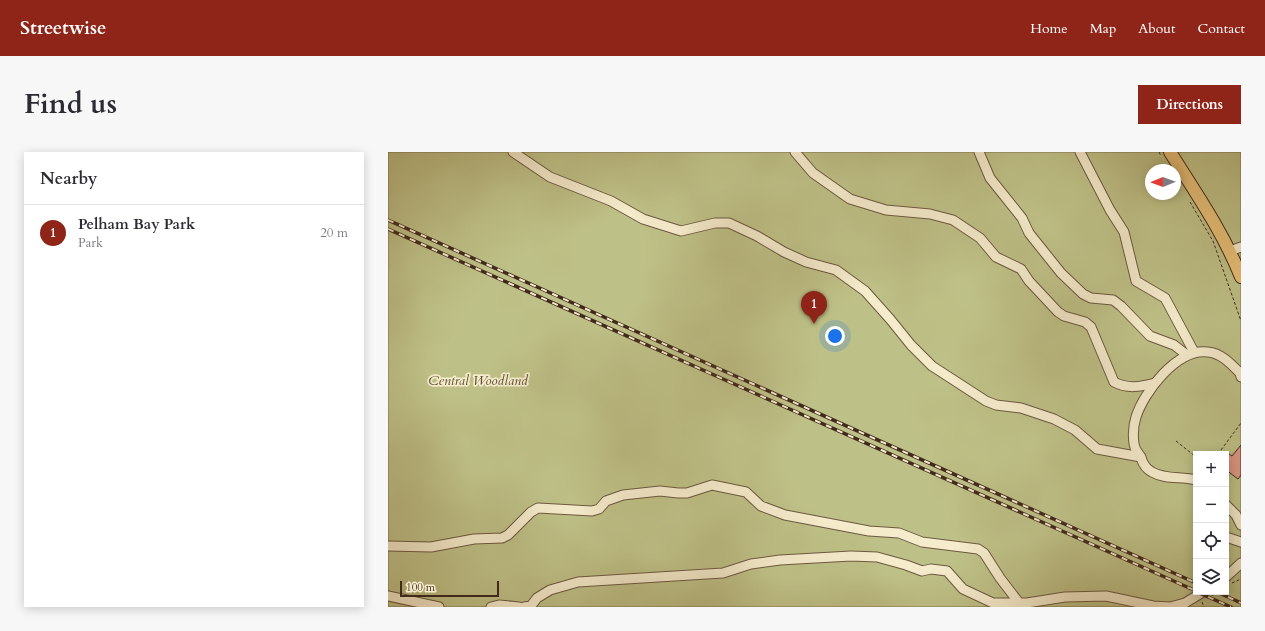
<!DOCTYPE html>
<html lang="en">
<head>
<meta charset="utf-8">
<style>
  :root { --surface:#fff; --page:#f7f7f7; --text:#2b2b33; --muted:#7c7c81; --line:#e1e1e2; --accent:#8f2418 }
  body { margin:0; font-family:Cardo,serif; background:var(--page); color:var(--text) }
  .controls { position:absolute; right:12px; bottom:12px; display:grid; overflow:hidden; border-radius:0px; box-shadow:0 2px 10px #0003 }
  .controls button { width:36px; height:36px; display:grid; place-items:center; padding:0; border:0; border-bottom:1px solid var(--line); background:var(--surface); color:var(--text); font:20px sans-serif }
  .compass { position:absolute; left:757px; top:12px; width:36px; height:36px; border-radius:50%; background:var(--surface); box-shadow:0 2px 10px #0003; rotate:269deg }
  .scale { position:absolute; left:12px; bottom:10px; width:99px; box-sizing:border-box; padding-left:4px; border:2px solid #412a1c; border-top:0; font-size:11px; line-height:14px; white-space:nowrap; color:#412a1c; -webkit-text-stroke:3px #f5eccc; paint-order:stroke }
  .you { position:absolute; left:447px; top:184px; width:14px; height:14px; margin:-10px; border:3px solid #fff; border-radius:50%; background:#1a73e8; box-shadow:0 0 0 6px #1a73e833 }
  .badge { display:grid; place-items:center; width:26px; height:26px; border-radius:50%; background:var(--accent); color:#fff; font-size:13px; font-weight:700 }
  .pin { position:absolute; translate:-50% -33px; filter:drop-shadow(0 1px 2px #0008) }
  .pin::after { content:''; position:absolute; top:21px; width:14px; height:12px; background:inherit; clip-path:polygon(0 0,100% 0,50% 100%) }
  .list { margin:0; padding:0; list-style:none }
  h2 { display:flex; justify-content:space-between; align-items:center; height:52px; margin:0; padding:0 16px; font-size:17px }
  h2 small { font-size:13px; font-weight:400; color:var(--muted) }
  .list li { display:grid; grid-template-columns:26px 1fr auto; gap:12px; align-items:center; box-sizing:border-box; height:56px; padding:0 16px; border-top:1px solid var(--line) }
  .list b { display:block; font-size:15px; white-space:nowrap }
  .list p { margin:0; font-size:13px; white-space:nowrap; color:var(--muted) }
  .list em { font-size:13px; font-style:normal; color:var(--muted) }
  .icon { flex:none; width:22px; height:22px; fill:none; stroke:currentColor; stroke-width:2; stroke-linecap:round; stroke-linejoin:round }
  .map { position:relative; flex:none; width:853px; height:455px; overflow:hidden; border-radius:0px }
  header { display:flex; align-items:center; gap:24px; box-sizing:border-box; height:56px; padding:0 20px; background:var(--accent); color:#fff }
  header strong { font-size:19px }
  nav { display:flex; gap:22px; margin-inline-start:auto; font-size:14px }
  .intro { display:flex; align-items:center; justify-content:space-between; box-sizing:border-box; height:96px; padding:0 24px }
  h1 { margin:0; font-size:28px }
  .button { padding:10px 18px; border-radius:0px; background:var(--accent); color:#fff; font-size:14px; font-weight:700 }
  main { display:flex; gap:24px; padding:0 24px }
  aside { flex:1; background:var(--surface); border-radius:0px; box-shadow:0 2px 10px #0003 }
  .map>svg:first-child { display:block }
  .green { fill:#bec187; stroke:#807652; fill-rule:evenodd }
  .building { fill:#dd9987; stroke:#412a1c }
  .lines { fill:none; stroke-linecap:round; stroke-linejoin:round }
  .minor-casing { stroke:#6c5841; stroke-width:11 }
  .major-casing { stroke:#412a1c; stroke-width:14 }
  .path { stroke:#412a1c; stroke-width:1; stroke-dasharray:3 2; stroke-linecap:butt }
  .minor { stroke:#f5eccc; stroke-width:9 }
  .major { stroke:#e8c078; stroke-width:12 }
  .rail-casing { stroke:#412a1c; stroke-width:3.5 }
  .rail { stroke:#f5eccc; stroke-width:2; stroke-dasharray:6; stroke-linecap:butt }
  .labels { text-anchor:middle; stroke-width:3.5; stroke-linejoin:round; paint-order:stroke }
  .park-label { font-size:14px; font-style:italic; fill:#605037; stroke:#f5eccc }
</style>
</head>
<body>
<header>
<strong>Streetwise</strong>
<nav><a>Home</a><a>Map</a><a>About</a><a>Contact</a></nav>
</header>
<div class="intro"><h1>Find us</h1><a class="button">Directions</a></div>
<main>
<aside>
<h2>Nearby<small></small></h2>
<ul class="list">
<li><span class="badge">1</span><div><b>Pelham Bay Park</b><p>Park</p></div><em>20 m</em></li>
</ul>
</aside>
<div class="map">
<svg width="853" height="455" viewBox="0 0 853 455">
  <rect width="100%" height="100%" fill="#efe1b0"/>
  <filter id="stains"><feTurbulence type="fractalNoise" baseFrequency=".005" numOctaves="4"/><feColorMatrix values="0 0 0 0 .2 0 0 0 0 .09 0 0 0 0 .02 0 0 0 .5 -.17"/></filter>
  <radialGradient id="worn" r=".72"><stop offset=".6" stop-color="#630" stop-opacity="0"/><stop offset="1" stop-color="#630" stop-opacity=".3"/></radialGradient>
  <path class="green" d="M0,0h853v455h-853zM763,18h24v24h-24zM808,302h30v138h-30z"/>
  <polygon class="building" points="853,293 853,323 850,327 838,318 838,300 844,304"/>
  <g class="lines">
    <g class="minor-casing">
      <g id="minor">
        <polyline points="125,0 162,25 223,49 255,67 293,79 327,71 341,71 369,84 396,100 418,110 448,118 477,139 502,167 523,193 544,214 598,249 608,253 633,256 666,267 687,278 709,297 753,305"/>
        <path d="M407,0l18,21 37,26 36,11 44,4 23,6 27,18 16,19 25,12 8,12 29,31 6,4 21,6 6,5 23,55c13,7 26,5 41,1"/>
        <polyline points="591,0 602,26 634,66 641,81 673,121 695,142 703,146 725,148 733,154 762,184 786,193 799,203"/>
        <polyline points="692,0 722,58 736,80 748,129 777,146 806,200"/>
        <polyline points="842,99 853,95"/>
        <path d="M808,328c-15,-4 -30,0 -44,-8 -6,-3 -9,-8 -11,-14 -1,-3 -3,-5 -5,-8 -4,-8 -3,-24 0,-33 8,-25 41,-69 72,-65 13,1 23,12 32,21l1,4"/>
        <polyline points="838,353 848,363 853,373"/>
        <polyline points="838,385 853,390"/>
        <polyline points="0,394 43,395 86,387 114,386 120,383 143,360 150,356 204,359 211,357 218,349 235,343 272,339 290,341 299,341 324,333 358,340 373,354 397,363 481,379 511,381 534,390 590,397 596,401 612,426 632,452"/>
        <polyline points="838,425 853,411"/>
        <polyline points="0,444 51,455"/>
        <polyline points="103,455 111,453 131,455"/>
        <polyline points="136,455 143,454 149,446 162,438 190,430 335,421 363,412 392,408 463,404 489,405 518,413 534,419 543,417 559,419 575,437 605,451 639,451 677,445 718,444 765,454 782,455 797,451 815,440"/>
      </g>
    </g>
    <g class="major-casing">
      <path id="major" d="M782,0c26,41 53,80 71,125"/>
    </g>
    <g class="path">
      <polyline points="771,0 773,4"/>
      <polyline points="802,50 825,89 853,169"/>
      <polyline points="788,289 808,305"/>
      <polyline points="830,302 853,271"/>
      <polyline points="844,431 853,427"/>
      <polyline points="838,434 842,432"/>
      <polyline points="820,446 830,440"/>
      <polyline points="814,450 816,455"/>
    </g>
    <use href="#minor" class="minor"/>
    <use href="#major" class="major"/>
    <g class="rail-casing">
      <g id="rail">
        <polyline points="0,68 808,431"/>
        <polyline points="0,77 808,439"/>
        <polyline points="809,440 843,455"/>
        <polyline points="829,440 853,451"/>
      </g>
    </g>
    <use href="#rail" class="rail"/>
  </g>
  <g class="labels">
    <g class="park-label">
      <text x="90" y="233">Central Woodland</text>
    </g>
  </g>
  <rect width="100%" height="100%" filter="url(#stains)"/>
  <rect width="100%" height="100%" fill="url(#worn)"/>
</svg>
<div class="controls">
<button>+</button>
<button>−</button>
<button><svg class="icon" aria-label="locate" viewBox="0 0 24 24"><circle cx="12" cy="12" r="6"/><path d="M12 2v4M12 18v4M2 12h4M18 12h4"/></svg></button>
<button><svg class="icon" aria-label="layers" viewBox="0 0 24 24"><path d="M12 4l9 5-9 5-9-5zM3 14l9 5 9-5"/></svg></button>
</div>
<svg class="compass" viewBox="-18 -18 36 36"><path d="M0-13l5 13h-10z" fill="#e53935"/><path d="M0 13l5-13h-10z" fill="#7c7c81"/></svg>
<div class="scale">100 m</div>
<div class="you"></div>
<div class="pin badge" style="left:426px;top:172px">1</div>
</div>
</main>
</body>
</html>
